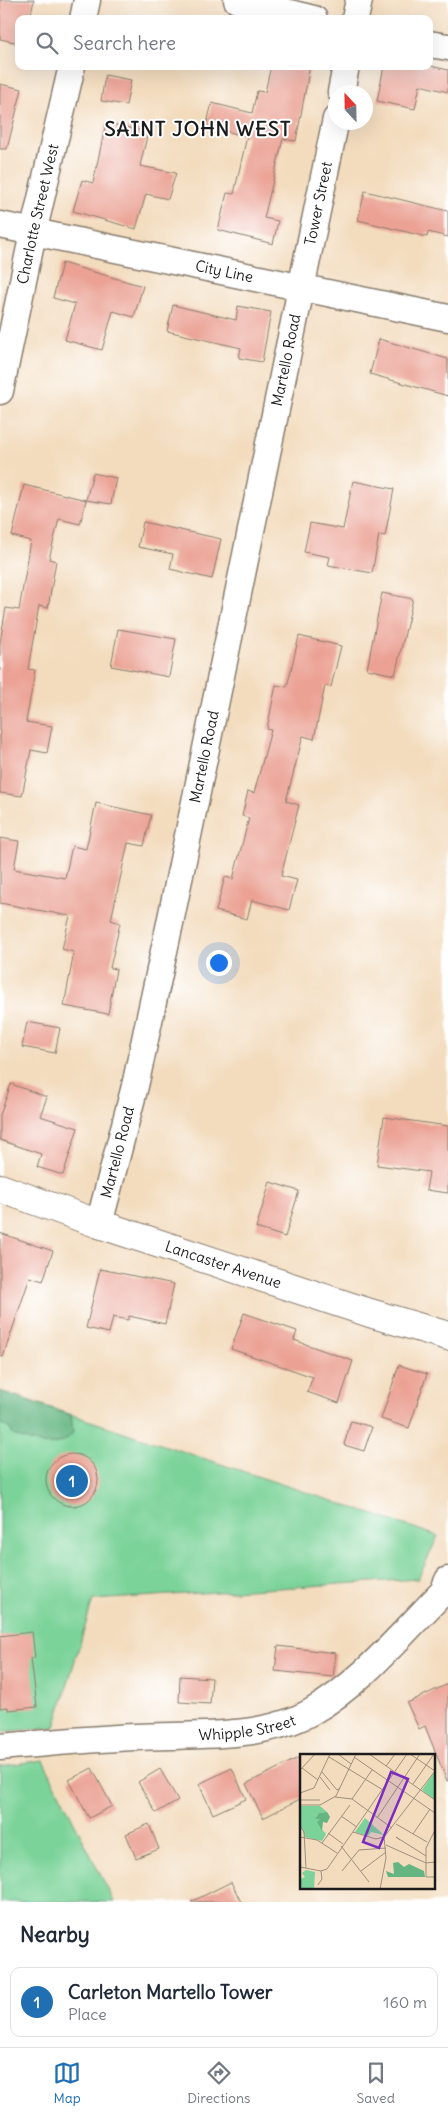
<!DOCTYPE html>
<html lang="en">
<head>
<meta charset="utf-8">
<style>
  :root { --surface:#fff; --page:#f6f6f7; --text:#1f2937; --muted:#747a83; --line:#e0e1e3; --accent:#1f6fb2 }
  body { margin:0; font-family:Delius,sans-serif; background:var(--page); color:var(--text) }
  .compass { position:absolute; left:328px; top:85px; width:45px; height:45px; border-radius:50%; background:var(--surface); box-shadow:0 5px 20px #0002; rotate:338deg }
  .you { position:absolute; left:218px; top:962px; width:18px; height:18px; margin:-12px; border:4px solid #fff; border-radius:50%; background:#1a73e8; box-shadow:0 0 0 8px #1a73e833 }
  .badge { display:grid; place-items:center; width:32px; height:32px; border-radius:50%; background:var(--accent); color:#fff; font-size:16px; font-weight:700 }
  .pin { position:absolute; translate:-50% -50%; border:2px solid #fff; box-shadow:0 1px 5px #0006 }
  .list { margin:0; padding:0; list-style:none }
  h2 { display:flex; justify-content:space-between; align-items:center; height:65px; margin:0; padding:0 20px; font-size:21px }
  h2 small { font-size:16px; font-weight:400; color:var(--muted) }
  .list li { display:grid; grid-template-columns:32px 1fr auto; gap:15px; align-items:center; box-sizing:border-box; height:70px; margin:0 10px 10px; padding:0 10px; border:1px solid var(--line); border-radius:10px }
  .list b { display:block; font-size:19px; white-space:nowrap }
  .list p { margin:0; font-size:16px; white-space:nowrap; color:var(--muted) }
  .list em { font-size:16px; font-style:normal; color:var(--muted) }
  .icon { flex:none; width:28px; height:28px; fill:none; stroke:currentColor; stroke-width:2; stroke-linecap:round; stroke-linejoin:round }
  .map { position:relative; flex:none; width:448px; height:1902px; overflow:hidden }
  .search { position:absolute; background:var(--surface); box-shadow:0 5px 20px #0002; left:15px; right:15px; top:15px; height:55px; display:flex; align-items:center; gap:12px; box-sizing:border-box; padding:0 18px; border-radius:10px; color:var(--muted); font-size:19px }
  .sheet { height:145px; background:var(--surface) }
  nav { display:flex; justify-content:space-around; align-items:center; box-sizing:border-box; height:70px; border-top:1px solid var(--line); background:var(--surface); font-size:14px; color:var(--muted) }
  nav a { display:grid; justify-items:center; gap:2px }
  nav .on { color:var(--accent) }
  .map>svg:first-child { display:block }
  .green { fill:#7bd399; stroke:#4c785a }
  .forest { fill:#64b581; stroke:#40684e }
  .building { fill:#eba294 }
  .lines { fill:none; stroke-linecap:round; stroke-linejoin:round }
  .minor-casing { stroke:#887c6d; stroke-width:29 }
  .tertiary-casing { stroke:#887c6d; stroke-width:30 }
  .minor { stroke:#fff; stroke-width:26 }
  .tertiary { stroke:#fff; stroke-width:28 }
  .labels { text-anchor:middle; stroke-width:4; stroke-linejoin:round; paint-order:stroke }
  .street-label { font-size:15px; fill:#1c1c1c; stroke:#fff }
  .district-label { font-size:20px; font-weight:bold; letter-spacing:1px; fill:#1c1c1c; stroke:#fff }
  .inset-road { fill:none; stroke:#9d8f7d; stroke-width:1 }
  .view { fill:#7b2cbf; fill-opacity:0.15; stroke:#7b2cbf; stroke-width:2.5 }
  .inset-edge { fill:none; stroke:#1c1c1c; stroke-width:2.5 }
</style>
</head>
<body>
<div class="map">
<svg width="448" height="1902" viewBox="0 0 448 1902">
  <rect width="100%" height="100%" fill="#fff"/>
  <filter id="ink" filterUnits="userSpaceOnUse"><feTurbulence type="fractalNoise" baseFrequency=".02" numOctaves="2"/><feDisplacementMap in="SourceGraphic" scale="10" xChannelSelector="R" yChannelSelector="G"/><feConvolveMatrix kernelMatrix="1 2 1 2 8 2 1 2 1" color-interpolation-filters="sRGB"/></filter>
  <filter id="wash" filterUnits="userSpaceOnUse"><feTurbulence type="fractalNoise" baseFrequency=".0096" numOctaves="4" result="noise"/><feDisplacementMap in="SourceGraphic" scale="20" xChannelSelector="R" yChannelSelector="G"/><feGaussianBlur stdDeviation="1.12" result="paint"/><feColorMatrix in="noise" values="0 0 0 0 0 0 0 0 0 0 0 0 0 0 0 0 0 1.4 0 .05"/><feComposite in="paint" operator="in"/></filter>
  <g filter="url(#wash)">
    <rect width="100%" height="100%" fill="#f3dcbe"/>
    <g class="green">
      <polygon points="0,1391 438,1536 418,1579 93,1600 55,1727 0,1732"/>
      <polygon points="43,1760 114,1902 0,1902 0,1766"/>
    </g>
    <path class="forest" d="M0,1391l71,24 2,18c-17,20 -40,9 -60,2l-3,-6 -10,-6z"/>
    <g id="blocks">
      <g class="building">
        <polygon points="0,0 34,0 30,19 19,19 19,43 0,39"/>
        <polygon points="271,66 310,66 296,141 283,139 264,218 278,221 273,244 218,230 227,193 234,194 247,136 206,127 212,103 252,113 257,91 265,92"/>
        <polygon points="384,66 431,66 448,70 448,92 420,85 415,109 377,101"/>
        <polygon points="105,75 131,80 126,105 101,101"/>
        <polygon points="0,84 22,89 7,149 0,149"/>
        <polygon points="106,123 148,132 140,166 176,173 168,199 146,194 136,229 73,211 82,180 93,183"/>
        <polygon points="365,191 448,211 448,237 428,232 427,237 358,220"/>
        <polygon points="62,263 143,286 134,317 113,311 102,350 65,340 75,304 53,298"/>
        <polygon points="173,305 236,320 238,306 271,312 262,362 239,358 241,348 167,331"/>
        <polygon points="379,339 448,359 448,396 370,374"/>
        <polygon points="93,473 116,478 111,504 86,500"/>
        <polygon points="353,481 394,489 385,536 379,535 372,573 328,565 330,557 304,552 310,523 343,529"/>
        <polygon points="24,485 86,500 80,524 59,519 49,559 56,561 48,608 39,606 28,669 35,670 26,722 52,726 47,753 31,750 22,796 0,793 0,642 6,608 19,610 31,541 12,536"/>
        <polygon points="143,522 221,539 212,579 170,569 173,554 138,547"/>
        <polygon points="382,593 413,599 395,675 367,669"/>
        <polygon points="118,629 176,639 169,677 111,666"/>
        <polygon points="299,636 341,646 331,687 325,686 314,739 303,736 286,801 299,805 281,876 297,880 289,910 252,900 247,919 216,911 225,877 233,879 249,818 242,816 248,791 254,793 271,730 267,729 276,685 287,687"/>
        <polygon points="96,803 151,815 144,846 128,843 111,920 120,923 110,968 116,969 108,1014 64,1006 74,952 62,949 70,916 0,903 0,838 19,841 14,869 65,878 72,846 86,849"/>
        <polygon points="27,1022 60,1028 55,1053 22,1047"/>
        <polygon points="11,1084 47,1097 40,1116 78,1128 63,1175 37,1167 41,1154 0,1140 0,1115"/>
        <polygon points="384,1117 448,1126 448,1193 426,1190 429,1172 377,1165"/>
        <polygon points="270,1182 299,1191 285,1237 256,1228"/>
        <polygon points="0,1233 53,1251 43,1281 30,1277 3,1357 0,1356"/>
        <polygon points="100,1269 174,1284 165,1324 129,1316 128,1320 113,1317 109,1333 86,1328"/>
        <polygon points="244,1313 297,1331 294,1340 353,1361 339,1403 307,1392 313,1377 231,1349"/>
        <polygon points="399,1365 427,1374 409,1428 381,1419"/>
        <polygon points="351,1421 372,1427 364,1451 344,1445"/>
        <circle cx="72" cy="1480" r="26"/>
        <polygon points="32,1632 35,1658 31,1658 37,1707 8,1710 8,1707 0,1708 0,1636"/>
        <polygon points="278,1646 336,1653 333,1677 275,1671"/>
        <polygon points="180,1676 212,1678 210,1704 179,1702"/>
        <polygon points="448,1684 448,1781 447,1781 425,1726 419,1729 407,1703"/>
        <polygon points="302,1756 302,1798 263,1818 246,1784"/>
        <polygon points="92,1768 112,1806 89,1818 69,1780"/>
        <polygon points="232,1768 246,1799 213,1814 199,1784"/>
        <polygon points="160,1769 178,1800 156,1813 138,1782"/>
        <polygon points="149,1824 159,1849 136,1858 126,1834"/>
        <polygon points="231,1882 241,1902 191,1902"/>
      </g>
    </g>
  </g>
  <g filter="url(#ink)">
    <use href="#blocks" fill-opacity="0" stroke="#887c6d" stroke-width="1"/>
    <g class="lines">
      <g class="minor-casing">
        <g id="minor">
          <polyline points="237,0 314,19"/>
          <polyline points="83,19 87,0"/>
          <polyline points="355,19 359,0"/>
          <polyline points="429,44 448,47"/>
          <polyline points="341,92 346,66"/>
          <path id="s1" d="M0,225l448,93"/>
          <path id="s2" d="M0,391l33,-158 39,-167"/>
          <path id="s3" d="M99,1224l36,-138 35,-163 166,-804"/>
          <path id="s4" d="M0,1747c45,-4 91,-8 136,-10 56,-3 126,3 175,-25 51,-29 91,-79 132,-120l5,-12"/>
        </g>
      </g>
      <g class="tertiary-casing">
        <g id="tertiary">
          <path id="s5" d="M0,1188l99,36 271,89 78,23"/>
        </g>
      </g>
      <use href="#minor" class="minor"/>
      <use href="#tertiary" class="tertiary"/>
    </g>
  </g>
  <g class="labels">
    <g class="street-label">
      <text dy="5" stroke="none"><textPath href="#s3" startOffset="1044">Tower Street</textPath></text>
      <text dy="5" stroke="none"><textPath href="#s2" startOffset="181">Charlotte Street West</textPath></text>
      <text dy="5" stroke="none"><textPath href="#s1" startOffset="229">City Line</textPath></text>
      <text dy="5" stroke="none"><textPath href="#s3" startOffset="884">Martello Road</textPath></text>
      <text dy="5" stroke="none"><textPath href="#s3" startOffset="479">Martello Road</textPath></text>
      <text dy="5" stroke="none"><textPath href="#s3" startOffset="74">Martello Road</textPath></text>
      <text dy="5" stroke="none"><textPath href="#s5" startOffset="236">Lancaster Avenue</textPath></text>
      <text dy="5" stroke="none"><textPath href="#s4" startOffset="248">Whipple Street</textPath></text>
    </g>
    <g class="district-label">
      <text x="198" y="136">SAINT JOHN WEST</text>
    </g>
  </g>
  <g transform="translate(300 1754)">
    <rect width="135" height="135" fill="#f3dcbe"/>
    <path d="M135,17v29l-13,-10zM0,52h20l7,6 -8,1 -4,6h5l-1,7 7,8 -4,7 -17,-4 -5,-13zM65,64l19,17 -13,-3 -3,4 -13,-4zM6,116l9,2 -1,17h-14v-10l5,-2 -3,-4z" fill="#7bd399"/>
    <path d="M27,58l3,5 -3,6 -4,-1 -1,9 -5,-9 3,-3h-5l4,-6zM98,108l6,5 5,-3 15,7 1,6h-37l-2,-6 8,3 -1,-11z" fill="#64b581"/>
    <path class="inset-road" d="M38,0l13,10M69,0l66,46M110,0l25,17M29,3l54,33M54,3l81,56M86,12l9,-12M2,14l16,12M0,16l15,-16M22,18l15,18 3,-2M20,23l10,13M113,30l21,-30M0,39l14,-5 16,-34M35,43l17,2 40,29M52,45l20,-29M0,46h20M0,51h20l16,-9 20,-42M41,62l16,11M77,64l43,-64M96,70l31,18M0,72l4,6 2,36M135,76l-9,18v29h9M53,78l23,7 8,-2 51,-66M28,79l15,11M113,80l17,-25M0,83l17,3 20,13M100,86l-4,-3 30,19M22,89l28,-38M86,91l40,18 9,-1M41,92l28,36M0,113l21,4 6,-2 80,-115M42,117l17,-21 27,-2M61,117l25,-19M18,131l4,-6 -1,-8M54,135h34M80,135l6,-31 -2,-21"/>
    <path class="view" d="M91,18l17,7 -29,69 -16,-6z"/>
    <rect width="135" height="135" class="inset-edge"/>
  </g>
</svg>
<svg class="compass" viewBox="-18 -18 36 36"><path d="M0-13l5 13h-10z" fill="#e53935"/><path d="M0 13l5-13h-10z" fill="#747a83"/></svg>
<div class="you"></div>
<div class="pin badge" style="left:72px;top:1481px">1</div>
<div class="search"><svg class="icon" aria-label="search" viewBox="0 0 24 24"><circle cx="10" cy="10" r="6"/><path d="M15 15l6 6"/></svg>Search here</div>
</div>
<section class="sheet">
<h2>Nearby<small></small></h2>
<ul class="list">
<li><span class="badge">1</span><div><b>Carleton Martello Tower</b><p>Place</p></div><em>160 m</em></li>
</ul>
</section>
<nav>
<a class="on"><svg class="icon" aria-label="map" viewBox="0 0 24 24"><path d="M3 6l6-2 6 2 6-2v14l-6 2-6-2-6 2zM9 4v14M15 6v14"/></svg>Map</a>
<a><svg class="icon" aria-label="directions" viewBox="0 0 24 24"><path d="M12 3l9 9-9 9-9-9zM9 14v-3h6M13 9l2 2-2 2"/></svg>Directions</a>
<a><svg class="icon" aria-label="saved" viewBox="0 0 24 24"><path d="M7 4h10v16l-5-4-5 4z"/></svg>Saved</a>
</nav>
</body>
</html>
